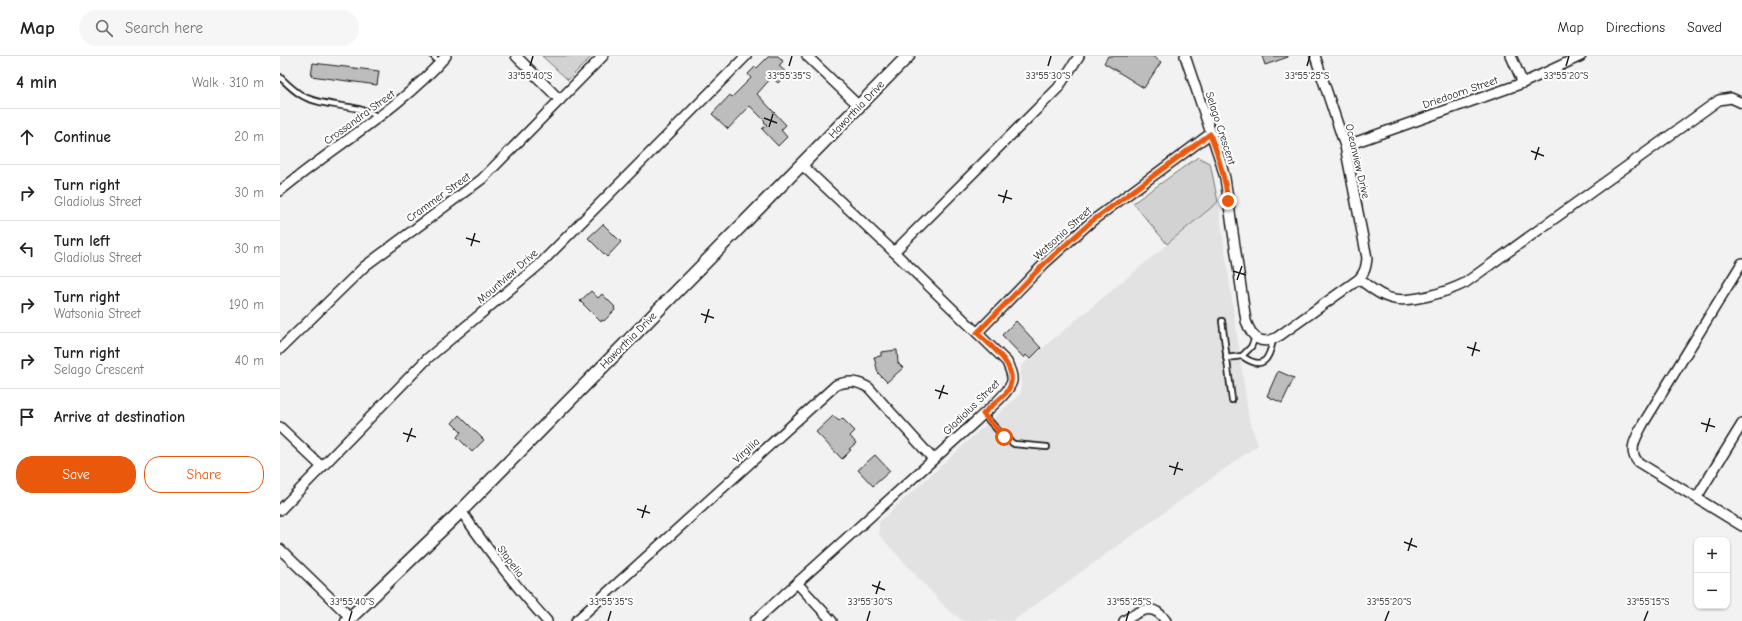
<!DOCTYPE html>
<html lang="en">
<head>
<meta charset="utf-8">
<style>
  :root { --surface:#fff; --page:#f6f6f6; --text:#222; --muted:#767676; --line:#e0e0e0; --accent:#ea580c }
  body { margin:0; font-family:"Comic Neue",sans-serif; background:var(--page); color:var(--text) }
  .controls { position:absolute; right:12px; bottom:12px; display:grid; overflow:hidden; border-radius:8px; box-shadow:0 1px 3px #0004 }
  .controls button { width:36px; height:36px; display:grid; place-items:center; padding:0; border:0; border-bottom:1px solid var(--line); background:var(--surface); color:var(--text); font:20px sans-serif }
  .stop { position:absolute; width:12px; height:12px; margin:-9px; border:3px solid #ea580c; border-radius:50%; background:#fff }
  .stop.end { background:#ea580c; border-color:#fff; box-shadow:0 1px 4px #0008 }
  .list { margin:0; padding:0; list-style:none }
  h2 { display:flex; justify-content:space-between; align-items:center; height:52px; margin:0; padding:0 16px; font-size:17px }
  h2 small { font-size:13px; font-weight:400; color:var(--muted) }
  .list li { display:grid; grid-template-columns:26px 1fr auto; gap:12px; align-items:center; box-sizing:border-box; height:56px; padding:0 16px; border-top:1px solid var(--line) }
  .list b { display:block; font-size:15px; white-space:nowrap }
  .list p { margin:0; font-size:13px; white-space:nowrap; color:var(--muted) }
  .list em { font-size:13px; font-style:normal; color:var(--muted) }
  .actions { display:flex; gap:8px; padding:12px 16px }
  .actions a { flex:1; padding:9px 0; border:1px solid var(--accent); border-radius:16px; text-align:center; font-size:14px; color:var(--accent) }
  .actions .main { background:var(--accent); color:#fff }
  .icon { flex:none; width:22px; height:22px; fill:none; stroke:currentColor; stroke-width:2; stroke-linecap:round; stroke-linejoin:round }
  .map { position:relative; flex:none; width:1462px; height:565px; overflow:hidden }
  header { display:flex; align-items:center; gap:24px; box-sizing:border-box; height:56px; padding:0 20px; background:var(--surface); border-bottom:1px solid var(--line) }
  header strong { font-size:19px }
  nav { display:flex; gap:22px; margin-inline-start:auto; font-size:14px }
  .search { width:280px; height:36px; background:var(--page); display:flex; align-items:center; gap:10px; box-sizing:border-box; padding:0 14px; border-radius:22px; color:var(--muted); font-size:15px }
  main { display:flex }
  aside { flex:1; background:var(--surface) }
  .map>svg:first-child { display:block }
  .built { fill:#e2e2e2 }
  .green { fill:#d2d2d2; stroke:#777 }
  .building { fill:#bdbdbd; stroke:#1c1c1c }
  .lines { fill:none; stroke-linecap:round; stroke-linejoin:round }
  .lane-casing { stroke:#1c1c1c; stroke-width:8 }
  .street-casing { stroke:#1c1c1c; stroke-width:12 }
  .secondary-casing { stroke:#1c1c1c; stroke-width:15 }
  .lane { stroke:#fff; stroke-width:4.5 }
  .street { stroke:#fff; stroke-width:9 }
  .secondary { stroke:#fff; stroke-width:12 }
  .route { stroke:#ea580c; stroke-width:5 }
  .ticks { fill:none; stroke:#1c1c1c; stroke-width:1.5 }
  .labels { text-anchor:middle; stroke-width:4; stroke-linejoin:round; paint-order:stroke }
  .street-label { font-size:11px; fill:#1c1c1c; stroke:#fff }
  .ticks-label { font-size:10px; text-anchor:middle; fill:#1c1c1c; stroke:#fff; stroke-width:4; stroke-linejoin:round; paint-order:stroke }
</style>
</head>
<body>
<header>
<strong>Map</strong>
<div class="search"><svg class="icon" aria-label="search" viewBox="0 0 24 24"><circle cx="10" cy="10" r="6"/><path d="M15 15l6 6"/></svg>Search here</div>
<nav><a>Map</a><a>Directions</a><a>Saved</a></nav>
</header>
<main>
<aside>
<h2>4 min<small>Walk · 310 m</small></h2>
<ul class="list">
<li><svg class="icon" aria-label="ahead" viewBox="0 0 24 24"><path d="M12 20V5M6 11l6-6 6 6"/></svg><div><b>Continue</b></div><em>20 m</em></li>
<li><svg class="icon" aria-label="right" viewBox="0 0 24 24"><path d="M7 20v-9h11M14 6l5 5-5 5"/></svg><div><b>Turn right</b><p>Gladiolus Street</p></div><em>30 m</em></li>
<li><svg class="icon" aria-label="left" viewBox="0 0 24 24"><path d="M17 20v-9H6M10 6l-5 5 5 5"/></svg><div><b>Turn left</b><p>Gladiolus Street</p></div><em>30 m</em></li>
<li><svg class="icon" aria-label="right" viewBox="0 0 24 24"><path d="M7 20v-9h11M14 6l5 5-5 5"/></svg><div><b>Turn right</b><p>Watsonia Street</p></div><em>190 m</em></li>
<li><svg class="icon" aria-label="right" viewBox="0 0 24 24"><path d="M7 20v-9h11M14 6l5 5-5 5"/></svg><div><b>Turn right</b><p>Selago Crescent</p></div><em>40 m</em></li>
<li><svg class="icon" aria-label="arrive" viewBox="0 0 24 24"><path d="M6 21V4h12l-3 4 3 4H6"/></svg><div><b>Arrive at destination</b></div></li>
</ul>
<div class="actions"><a class="main">Save</a><a>Share</a></div>
</aside>
<div class="map">
<svg width="1462" height="565" viewBox="0 0 1462 565">
  <rect width="100%" height="100%" fill="#f2f2f2"/>
  <filter id="ink" filterUnits="userSpaceOnUse"><feTurbulence type="fractalNoise" baseFrequency=".025" numOctaves="2"/><feDisplacementMap in="SourceGraphic" scale="8" xChannelSelector="R" yChannelSelector="G"/><feConvolveMatrix kernelMatrix="1 2 1 2 8 2 1 2 1" color-interpolation-filters="sRGB"/></filter>
  <g filter="url(#ink)">
    <polygon class="built" points="938,146 969,363 978,389 733,565 683,565 667,553 599,479 599,466 741,337 741,310"/>
    <g class="green">
      <polygon points="262,0 312,0 288,24"/>
      <polygon points="918,101 930,107 938,146 887,188 853,147"/>
    </g>
    <g class="building">
      <polygon points="489,0 498,0 503,5 499,10 507,17 498,27 492,21 477,38 506,69 501,74 507,81 498,90 482,73 487,69 484,66 485,65 470,50 448,73 432,58 450,39 452,41 471,22 468,18 475,11 477,12"/>
      <polygon points="828,0 872,0 881,6 864,32 824,7"/>
      <polygon points="982,0 1008,0 1008,1 985,9"/>
      <polygon points="33,7 99,15 97,29 31,20"/>
      <polygon points="323,168 341,186 327,201 308,182"/>
      <polygon points="311,235 318,242 322,238 335,251 334,252 335,254 324,265 322,264 321,266 300,245"/>
      <polygon points="736,265 761,292 750,303 746,299 744,302 722,279"/>
      <polygon points="617,294 618,307 623,312 607,326 598,317 594,301 601,300 601,296"/>
      <polygon points="998,315 1014,322 1002,347 987,340"/>
      <polygon points="179,359 204,384 192,396 177,381 181,376 172,367"/>
      <polygon points="553,360 559,365 562,362 575,375 570,380 576,387 569,393 571,394 562,403 536,376"/>
      <polygon points="595,399 610,415 593,430 578,414"/>
    </g>
    <g class="lines">
      <g class="lane-casing">
        <g id="lane">
          <polyline points="153,0 160,7"/>
          <path d="M0,21c8,8 17,17 27,21 24,10 47,5 72,19"/>
          <polyline points="942,265 952,344"/>
          <path d="M962,300c21,15 27,4 31,-16"/>
          <polyline points="946,302 962,300 971,291 975,282"/>
          <polyline points="703,358 724,381 734,388 767,391"/>
        </g>
      </g>
      <g class="street-casing">
        <g id="street">
          <polyline points="236,0 280,44"/>
          <polyline points="527,0 579,50"/>
          <path d="M905,0l35,104 5,18 21,143c6,17 15,26 33,15l80,-57c6,-7 7,-12 8,-21l-22,-112 -30,-90"/>
          <polyline points="1231,0 1243,27"/>
          <polyline points="1065,90 1243,27 1301,0"/>
          <path d="M0,135c55,-46 119,-81 166,-135"/>
          <polyline points="614,196 778,32 799,0"/>
          <path d="M1462,207l-99,161c-6,12 -16,26 -5,38l104,64"/>
          <path d="M1079,223c10,7 19,16 31,19 19,6 57,-6 75,-15l254,-183 12,-2 11,5"/>
          <polyline points="697,277 764,208 812,165 930,78"/>
          <polyline points="0,293 85,210 202,123 323,0"/>
          <polyline points="0,371 42,411"/>
          <polyline points="1417,441 1462,368"/>
          <polyline points="0,454 148,302 259,209 466,0"/>
          <path d="M181,455c27,39 54,75 86,110"/>
          <polyline points="0,493 70,561"/>
          <polyline points="517,527 552,565"/>
          <path d="M296,565l260,-236c13,-5 21,-4 33,3l64,71"/>
          <path d="M475,565l221,-200c10,-10 33,-27 36,-40 1,-7 -3,-13 -5,-19l-113,-110 -92,-87"/>
          <path d="M844,565c16,-11 29,-19 42,0"/>
        </g>
      </g>
      <g class="secondary-casing">
        <polyline id="secondary" points="67,565 181,455 628,0"/>
      </g>
      <use href="#lane" class="lane"/>
      <use href="#street" class="street"/>
      <use href="#secondary" class="secondary"/>
    </g>
  </g>
  <g class="lines" filter="url(#ink)">
    <path class="route" d="M724,381l-21,-23c7,-7 16,-14 23,-21 18,-23 -14,-46 -29,-60l67,-69 48,-43 118,-87c9,23 15,43 18,67"/>
  </g>
  <path class="ticks" d="M250,10l3,-10M509,10l3,-10M768,10l3,-10M1027,10l3,-10M1286,10l3,-10M484,62l13,5M489,71l4,-13M1251,95l13,5M1255,104l4,-13M718,139l14,4M723,147l4,-13M186,182l14,4M191,190l4,-13M953,215l13,4M957,224l5,-14M421,258l13,4M425,267l4,-14M1187,291l13,4M1192,300l4,-14M655,334l13,4M659,343l5,-14M1421,367l14,4M1426,376l4,-14M123,377l13,4M127,386l5,-14M889,410l14,4M894,419l4,-13M357,453l13,4M362,462l4,-13M1124,486l13,5M1128,495l4,-13M592,529l13,5M596,538l4,-13M69,565l3,-10M328,565l3,-10M587,565l3,-10M846,565l3,-10M1105,565l4,-10M1364,565l4,-10"/>
  <g class="labels">
    <g class="street-label">
      <text transform="translate(1180 36) rotate(-19)" y="4">Driedoorn Street</text>
      <text transform="translate(576 53) rotate(-46)" y="4">Haworthia Drive</text>
      <text transform="translate(79 61) rotate(-36)" y="4">Crossandra Street</text>
      <text transform="translate(941 72) rotate(72)" y="4">Selago Crescent</text>
      <text transform="translate(1078 105) rotate(77)" y="4">Oceanview Drive</text>
      <text transform="translate(158 141) rotate(-36)" y="4">Crammer Street</text>
      <text transform="translate(782 177) rotate(-42)" y="4">Watsonia Street</text>
      <text transform="translate(227 220) rotate(-41)" y="4">Mountview Drive</text>
      <text transform="translate(348 284) rotate(-45)" y="4">Haworthia Drive</text>
      <text transform="translate(691 351) rotate(-44)" y="4">Gladiolus Street</text>
      <text transform="translate(466 394) rotate(-42)" y="4">Virgilia</text>
      <text transform="translate(231 505) rotate(53)" y="4">Stapelia</text>
    </g>
  </g>
  <g class="ticks-label">
    <text x="250" y="23">33°55'40"S</text>
    <text x="509" y="23">33°55'35"S</text>
    <text x="768" y="23">33°55'30"S</text>
    <text x="1027" y="23">33°55'25"S</text>
    <text x="1286" y="23">33°55'20"S</text>
    <text x="72" y="549">33°55'40"S</text>
    <text x="331" y="549">33°55'35"S</text>
    <text x="590" y="549">33°55'30"S</text>
    <text x="849" y="549">33°55'25"S</text>
    <text x="1109" y="549">33°55'20"S</text>
    <text x="1368" y="549">33°55'15"S</text>
  </g>
</svg>
<div class="controls">
<button>+</button>
<button>−</button>
</div>
<div class="stop" style="left:724px;top:381px"></div>
<div class="stop end" style="left:948px;top:145px"></div>
</div>
</main>
</body>
</html>
